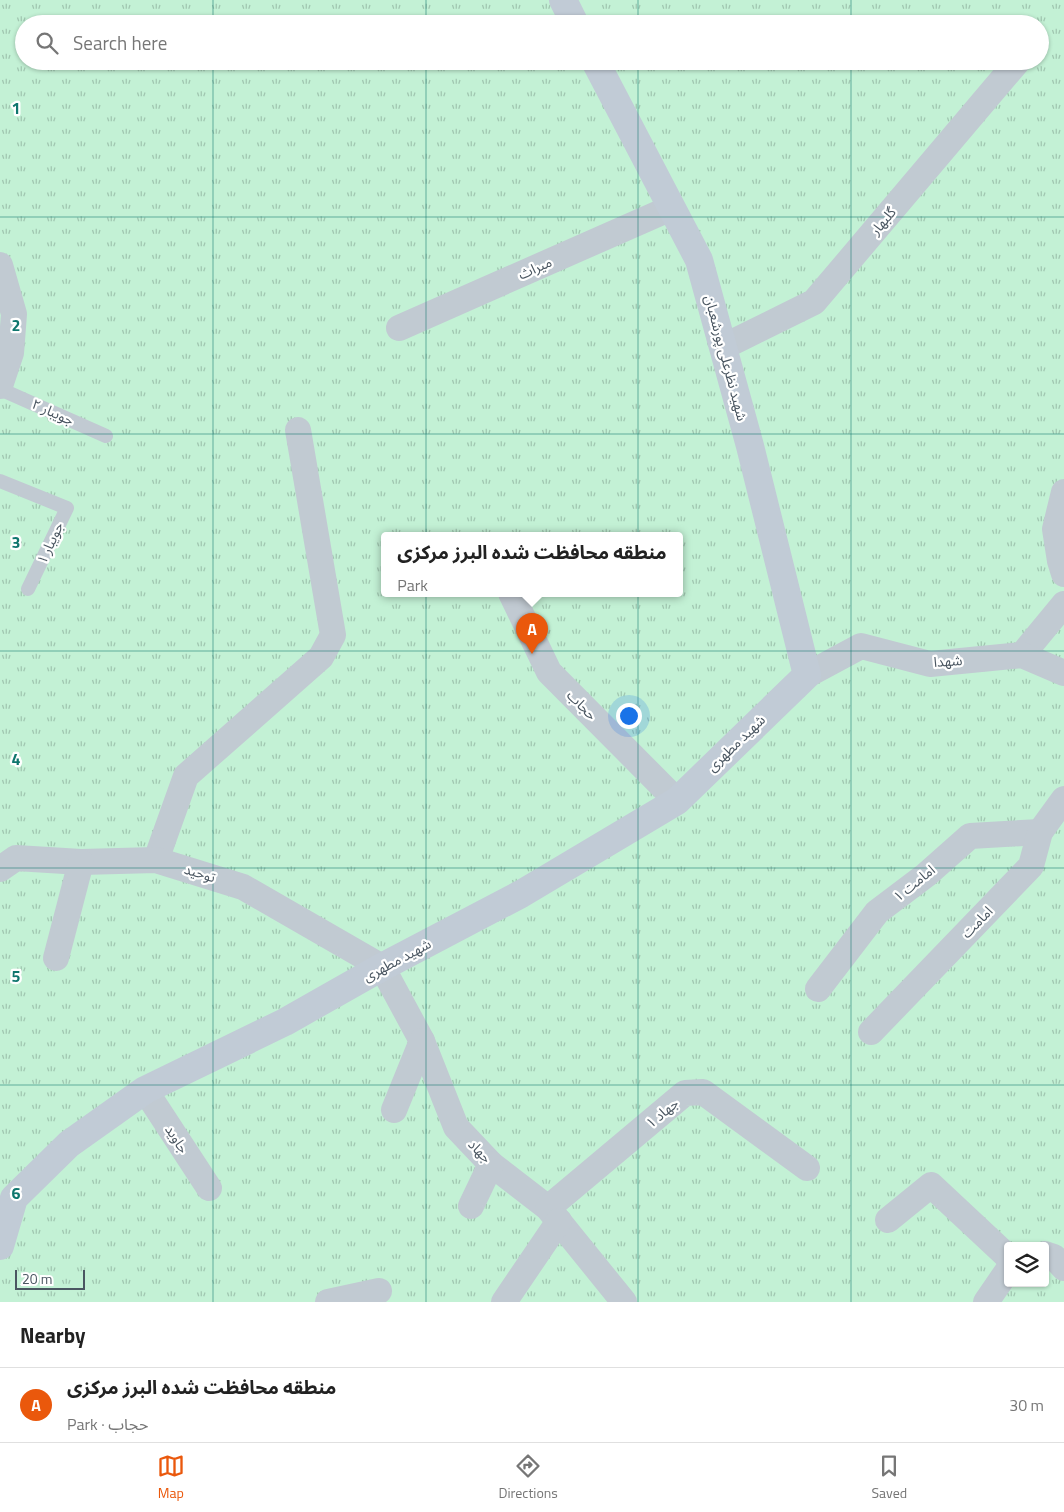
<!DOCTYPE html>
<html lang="en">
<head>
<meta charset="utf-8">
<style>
  :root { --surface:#fff; --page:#f2f2f2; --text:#222; --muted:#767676; --line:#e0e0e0; --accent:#ea580c }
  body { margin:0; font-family:"Titillium Web","Noto Sans Arabic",sans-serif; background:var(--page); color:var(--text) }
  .controls { position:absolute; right:15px; bottom:15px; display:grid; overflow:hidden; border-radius:5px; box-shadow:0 1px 4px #0004 }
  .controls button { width:45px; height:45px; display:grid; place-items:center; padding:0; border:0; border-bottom:1px solid var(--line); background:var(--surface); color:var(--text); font:25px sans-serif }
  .scale { position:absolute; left:15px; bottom:12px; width:70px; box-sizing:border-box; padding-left:5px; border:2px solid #4a5661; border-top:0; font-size:14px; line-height:18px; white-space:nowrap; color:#4a5661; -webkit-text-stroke:4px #fff; paint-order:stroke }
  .you { position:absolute; left:628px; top:715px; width:18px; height:18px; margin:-12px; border:4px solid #fff; border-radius:50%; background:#1a73e8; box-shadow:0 0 0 8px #1a73e833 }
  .badge { display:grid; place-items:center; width:32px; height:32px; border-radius:50%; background:var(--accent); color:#fff; font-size:16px; font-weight:700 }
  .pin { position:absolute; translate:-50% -41px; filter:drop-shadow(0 1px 2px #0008) }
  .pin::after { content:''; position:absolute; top:26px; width:18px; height:15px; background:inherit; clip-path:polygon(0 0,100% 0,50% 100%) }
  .popup { position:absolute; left:381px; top:532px; width:302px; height:65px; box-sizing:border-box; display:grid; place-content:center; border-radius:5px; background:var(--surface); filter:drop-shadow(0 1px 4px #0005); font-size:16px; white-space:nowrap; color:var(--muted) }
  .popup b { font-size:19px; color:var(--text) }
  .popup::after { content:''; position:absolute; left:50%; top:100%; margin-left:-10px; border:10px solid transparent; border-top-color:var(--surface) }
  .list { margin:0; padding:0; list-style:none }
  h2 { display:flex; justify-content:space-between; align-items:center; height:65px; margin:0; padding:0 20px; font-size:21px }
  h2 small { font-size:16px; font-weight:400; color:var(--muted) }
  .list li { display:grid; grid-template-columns:32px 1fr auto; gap:15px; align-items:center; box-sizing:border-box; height:75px; padding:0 20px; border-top:1px solid var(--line) }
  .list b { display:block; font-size:19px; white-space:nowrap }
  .list p { margin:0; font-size:16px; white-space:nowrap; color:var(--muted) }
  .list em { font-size:16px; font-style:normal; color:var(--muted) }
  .icon { flex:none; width:28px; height:28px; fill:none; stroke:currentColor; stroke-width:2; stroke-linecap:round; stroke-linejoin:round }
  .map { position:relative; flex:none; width:1064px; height:1302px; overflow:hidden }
  .search { position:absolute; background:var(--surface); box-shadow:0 1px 4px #0004; left:15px; right:15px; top:15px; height:55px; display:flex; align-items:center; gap:12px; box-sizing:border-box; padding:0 18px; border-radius:28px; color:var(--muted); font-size:19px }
  .sheet { height:140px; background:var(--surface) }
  nav { display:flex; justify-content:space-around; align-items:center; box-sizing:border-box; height:70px; border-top:1px solid var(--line); background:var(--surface); font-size:14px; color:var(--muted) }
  nav a { display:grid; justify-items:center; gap:2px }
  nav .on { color:var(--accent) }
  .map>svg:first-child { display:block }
  .park { fill:url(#park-tufts); fill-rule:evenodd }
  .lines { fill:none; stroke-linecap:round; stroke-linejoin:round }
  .lane { stroke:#c1cad2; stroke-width:14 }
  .street { stroke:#c1cad2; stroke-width:26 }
  .secondary { stroke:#c1cbd6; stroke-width:28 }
  .grid { fill:none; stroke:#0f766e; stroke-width:1; stroke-opacity:0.55 }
  .labels { text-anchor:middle; stroke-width:4.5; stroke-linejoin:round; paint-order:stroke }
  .street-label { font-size:14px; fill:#4a5661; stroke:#fff }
  .grid-label { font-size:16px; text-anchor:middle; font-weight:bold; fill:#0f766e; stroke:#fff; stroke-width:4.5; stroke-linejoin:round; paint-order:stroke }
</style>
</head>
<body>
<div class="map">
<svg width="1064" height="1302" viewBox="0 0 1064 1302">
  <defs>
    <pattern id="park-tufts" width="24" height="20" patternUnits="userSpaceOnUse" patternTransform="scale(1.25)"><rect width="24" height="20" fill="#c3f1d5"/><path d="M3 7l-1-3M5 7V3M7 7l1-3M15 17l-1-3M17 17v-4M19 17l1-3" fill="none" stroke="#a0c6b0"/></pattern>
  </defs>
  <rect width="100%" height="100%" fill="#f5f3f3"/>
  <path class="park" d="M0,0h1064v1302h-1064zM24,24h1016v37h-1016zM384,535h296v58h-296zM1008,1246h37v37h-37z"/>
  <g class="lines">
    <g class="lane">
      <polyline points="0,389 106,436"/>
      <polyline points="0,481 67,508 28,589"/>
    </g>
    <g class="street">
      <polyline points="0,265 14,314 11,353 0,386"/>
      <polyline points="399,328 671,208"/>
      <polyline points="723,347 814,302 1018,61"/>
      <polyline points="1064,492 1055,529 1060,561 1064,574"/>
      <polyline points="511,593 549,672 677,801"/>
      <polyline points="1022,655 1064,604"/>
      <polyline points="807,675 861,646 930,664 1022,655 1064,673"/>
      <polyline points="156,860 186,776 321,657 333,635 298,430"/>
      <polyline points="0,869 16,858 81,862 156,860 243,887 382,967 422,1041 456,1127 491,1164 548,1208 624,1302"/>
      <polyline points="56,958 81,862"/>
      <polyline points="818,989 877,912 926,875 970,836 1040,832"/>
      <polyline points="871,1032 1031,866 1040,832 1064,799"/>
      <polyline points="145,1090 209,1188"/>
      <polyline points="394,1110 422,1041"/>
      <polyline points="471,1206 491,1164"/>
      <polyline points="548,1208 685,1093 703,1092 807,1168"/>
      <polyline points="888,1220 931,1185 1008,1257"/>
      <polyline points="1045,1254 1054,1257 1064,1268"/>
      <polyline points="328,1302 379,1291"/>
      <polyline points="504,1302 559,1221"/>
      <polyline points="986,1302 1008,1270"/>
    </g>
    <g class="secondary">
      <polyline points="563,0 575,24"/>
      <polyline points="0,1246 14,1198 69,1144 145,1090 285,1022 382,967 521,894 677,801 807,675 750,446 699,260 595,61"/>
    </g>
  </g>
  <path class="grid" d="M213,0v24M426,0v24M638,0v24M851,0v24M213,61v1241M426,61v1241M638,61v1241M851,61v1241M0,217h1064M0,434h1064M0,651h1064M0,868h1064M0,1085h1064"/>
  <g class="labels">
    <g class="street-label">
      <text transform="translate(883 221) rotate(-50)" y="5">گلبهار</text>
      <text transform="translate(535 268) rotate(-24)" y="5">میراث</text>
      <text transform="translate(726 358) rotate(75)" y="5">شهید نظرعلی پورشعبان</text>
      <text transform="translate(53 412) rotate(24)" y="5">جویبار ۲</text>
      <text transform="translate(50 543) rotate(-65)" y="5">جویبار ۱</text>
      <text transform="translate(948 661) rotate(-4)" y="5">شهدا</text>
      <text transform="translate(582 705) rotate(45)" y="5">حجاب</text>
      <text transform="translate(736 743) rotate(-44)" y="5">شهید مطهری</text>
      <text transform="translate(200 873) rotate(17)" y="5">توحید</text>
      <text transform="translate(914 883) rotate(-39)" y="5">امامت ۱</text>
      <text transform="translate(977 922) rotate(-46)" y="5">امامت</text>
      <text transform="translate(397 960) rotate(-28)" y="5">شهید مطهری</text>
      <text transform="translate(662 1113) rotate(-40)" y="5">جهاد ۱</text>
      <text transform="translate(177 1139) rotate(57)" y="5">جاوید</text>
      <text transform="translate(480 1151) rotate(46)" y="5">جهاد</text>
    </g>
  </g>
  <g class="grid-label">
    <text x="16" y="114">1</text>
    <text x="16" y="331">2</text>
    <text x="16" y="548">3</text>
    <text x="16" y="765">4</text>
    <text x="16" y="982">5</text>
    <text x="16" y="1199">6</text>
  </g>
</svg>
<div class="controls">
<button><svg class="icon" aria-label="layers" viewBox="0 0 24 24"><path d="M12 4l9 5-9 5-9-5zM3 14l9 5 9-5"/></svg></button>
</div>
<div class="scale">20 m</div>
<div class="you"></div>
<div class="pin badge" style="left:532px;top:654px">A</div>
<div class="popup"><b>منطقه محافظت شده البرز مرکزی</b>Park</div>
<div class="search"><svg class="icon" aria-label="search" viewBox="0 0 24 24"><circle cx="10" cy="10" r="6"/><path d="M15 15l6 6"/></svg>Search here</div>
</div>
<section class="sheet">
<h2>Nearby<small></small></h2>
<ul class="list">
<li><span class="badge">A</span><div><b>منطقه محافظت شده البرز مرکزی</b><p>Park · حجاب</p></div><em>30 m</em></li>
</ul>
</section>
<nav>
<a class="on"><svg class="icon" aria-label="map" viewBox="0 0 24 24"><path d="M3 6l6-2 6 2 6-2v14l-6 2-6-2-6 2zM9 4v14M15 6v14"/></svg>Map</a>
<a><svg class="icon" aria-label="directions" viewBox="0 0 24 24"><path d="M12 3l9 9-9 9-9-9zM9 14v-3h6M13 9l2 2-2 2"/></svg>Directions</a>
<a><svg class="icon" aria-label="saved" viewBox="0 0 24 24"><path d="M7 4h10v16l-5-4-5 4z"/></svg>Saved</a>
</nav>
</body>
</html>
